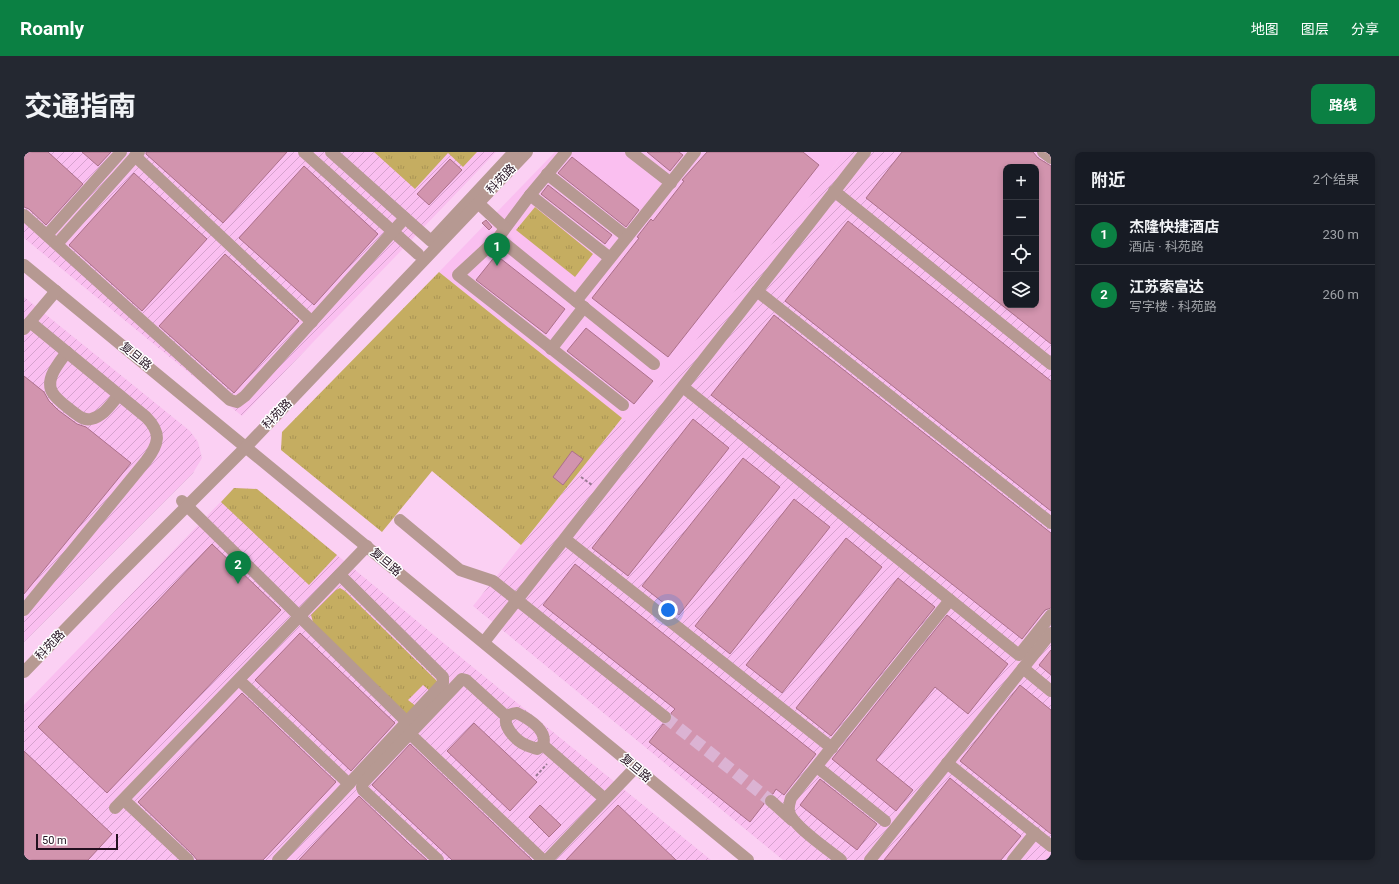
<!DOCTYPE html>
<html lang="zh">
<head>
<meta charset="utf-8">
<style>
  :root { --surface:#171b24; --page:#242831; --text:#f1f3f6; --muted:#9ea1a6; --line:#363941; --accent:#0b8043 }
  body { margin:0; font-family:Roboto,"Noto Sans SC",sans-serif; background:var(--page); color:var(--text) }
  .controls { position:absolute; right:12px; top:12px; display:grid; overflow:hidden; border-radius:8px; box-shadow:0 2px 6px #0003 }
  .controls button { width:36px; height:36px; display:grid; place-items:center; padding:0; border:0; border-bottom:1px solid var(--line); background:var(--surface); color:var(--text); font:20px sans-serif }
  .scale { position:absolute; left:12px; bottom:10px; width:82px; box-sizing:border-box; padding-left:4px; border:2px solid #231120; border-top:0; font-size:11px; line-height:14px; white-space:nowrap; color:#231120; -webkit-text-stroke:3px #fff; paint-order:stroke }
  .you { position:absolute; left:644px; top:458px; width:14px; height:14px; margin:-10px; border:3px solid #fff; border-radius:50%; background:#1a73e8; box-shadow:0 0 0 6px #1a73e833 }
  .badge { display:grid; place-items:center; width:26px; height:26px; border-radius:50%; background:var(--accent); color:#fff; font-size:13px; font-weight:700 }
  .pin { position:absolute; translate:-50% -33px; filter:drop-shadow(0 1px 2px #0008) }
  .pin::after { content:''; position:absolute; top:21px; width:14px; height:12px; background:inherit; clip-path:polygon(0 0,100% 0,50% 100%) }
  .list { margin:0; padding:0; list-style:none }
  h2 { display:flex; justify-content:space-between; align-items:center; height:52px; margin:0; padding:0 16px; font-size:17px }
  h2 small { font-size:13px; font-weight:400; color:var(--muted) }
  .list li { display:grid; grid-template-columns:26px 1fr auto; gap:12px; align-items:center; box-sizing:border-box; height:60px; padding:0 16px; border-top:1px solid var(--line) }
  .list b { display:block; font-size:15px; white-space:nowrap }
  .list p { margin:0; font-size:13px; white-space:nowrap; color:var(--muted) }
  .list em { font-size:13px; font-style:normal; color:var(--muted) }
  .icon { flex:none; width:22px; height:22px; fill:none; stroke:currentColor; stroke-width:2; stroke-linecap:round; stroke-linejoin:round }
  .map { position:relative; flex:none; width:1027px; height:708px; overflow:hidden; border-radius:8px }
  header { display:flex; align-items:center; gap:24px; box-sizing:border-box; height:56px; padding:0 20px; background:var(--accent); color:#fff }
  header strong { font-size:19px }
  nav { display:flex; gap:22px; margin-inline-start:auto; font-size:14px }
  .intro { display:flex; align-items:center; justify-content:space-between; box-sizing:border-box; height:96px; padding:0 24px }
  h1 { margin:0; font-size:28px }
  .button { padding:10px 18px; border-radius:8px; background:var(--accent); color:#fff; font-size:14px; font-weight:700 }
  main { display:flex; gap:24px; padding:0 24px }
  aside { flex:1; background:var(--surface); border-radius:8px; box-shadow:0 2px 6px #0003 }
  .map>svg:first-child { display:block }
  .built { fill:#fabff0 }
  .industrial { fill:url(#industrial-furrows); fill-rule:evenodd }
  .grass { fill:url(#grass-tufts) }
  .building { fill:#d294ae; stroke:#ac708a; fill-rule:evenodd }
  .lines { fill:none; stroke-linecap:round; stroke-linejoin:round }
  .minor-tunnel { stroke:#dbb3d3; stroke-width:12; stroke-dasharray:12 6; stroke-linecap:butt }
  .path { stroke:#997993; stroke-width:2; stroke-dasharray:3 2; stroke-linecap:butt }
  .minor { stroke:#b69992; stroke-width:12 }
  .labels { text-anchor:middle; stroke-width:3; stroke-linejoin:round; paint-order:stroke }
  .street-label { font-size:12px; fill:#231120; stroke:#fff }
</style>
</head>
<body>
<header>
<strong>Roamly</strong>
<nav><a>地图</a><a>图层</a><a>分享</a></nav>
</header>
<div class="intro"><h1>交通指南</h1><a class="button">路线</a></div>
<main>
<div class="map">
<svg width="1027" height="708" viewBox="0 0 1027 708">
  <defs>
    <pattern id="industrial-furrows" width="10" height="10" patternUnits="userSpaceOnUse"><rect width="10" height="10" fill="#fabff0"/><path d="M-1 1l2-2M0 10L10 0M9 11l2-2" fill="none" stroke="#d6a3ce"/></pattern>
    <pattern id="grass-tufts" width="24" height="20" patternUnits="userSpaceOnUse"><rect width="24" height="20" fill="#c5ad61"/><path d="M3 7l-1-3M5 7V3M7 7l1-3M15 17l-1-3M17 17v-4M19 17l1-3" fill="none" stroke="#a99454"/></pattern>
  </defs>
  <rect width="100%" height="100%" fill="#fbd0f3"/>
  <polygon class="built" points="531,0 821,0 606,273 415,120"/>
  <g class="industrial">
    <polygon points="0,0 472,0 218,264 0,86"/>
    <path d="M821,0h206v708h-268l-310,-254 149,-188 8,6zM982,15h30v138h-30z"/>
    <polygon points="0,145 166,279 174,290 178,306 169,321 0,490"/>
    <polygon points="210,336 233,337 445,512 687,708 0,708 0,553"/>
  </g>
  <g class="grass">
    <polygon points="350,0 453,0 439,15 424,1 391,37"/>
    <polygon points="511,55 569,102 551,125 492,78"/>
    <polygon points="415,120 598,266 497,393 408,319 358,380 257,298 258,280"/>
    <polygon points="210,336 233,337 313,403 285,433 197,350"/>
    <polygon points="316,436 321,439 414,530 407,540 399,533 384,548 393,555 381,563 290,474 287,463 312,438"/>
  </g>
  <g class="building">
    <polygon points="0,0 24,0 59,32 22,73 5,57 0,55"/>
    <polygon points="58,0 87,0 74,14"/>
    <polygon points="122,0 263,0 199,71 122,2"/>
    <polygon points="623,0 655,0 659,3 646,19"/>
    <polygon points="683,0 779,0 795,13 644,205 568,146 615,86 613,85 627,67 629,69 660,29 658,28"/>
    <path d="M878,0h131l5,6 13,8v178l-185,-146zM982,15h30v138h-30z"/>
    <polygon points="548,5 615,58 602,75 534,21"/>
    <polygon points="426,7 438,18 405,53 393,42"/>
    <polygon points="280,14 354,82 290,153 215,86"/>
    <polygon points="110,21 183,87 118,159 45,93"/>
    <polygon points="524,33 588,83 581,92 517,42"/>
    <polygon points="462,68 468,75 465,78 458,71"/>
    <polygon points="824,69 1027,229 1027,359 761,149"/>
    <polygon points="201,102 275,169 210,241 135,174"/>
    <polygon points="472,103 541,157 522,182 452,128"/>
    <polygon points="750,163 1027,381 1027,456 1021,458 998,487 687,243"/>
    <polygon points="562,176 629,229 610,252 543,199"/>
    <polygon points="0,224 20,240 25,249 34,258 53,272 62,275 107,311 0,442"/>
    <polygon points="669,267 705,296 604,424 568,396"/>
    <polygon points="548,299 559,307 539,333 529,325"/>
    <polygon points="719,306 756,335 655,463 618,434"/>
    <polygon points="770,347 806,375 706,502 671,474"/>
    <polygon points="822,386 858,415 758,541 722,513"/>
    <polygon points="188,392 257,458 83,641 14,575"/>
    <polygon points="551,412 792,602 760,643 752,637 749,642 742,644 740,648 740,652 726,670 625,590 639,572 643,572 647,570 648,566 647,561 651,557 519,453"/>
    <polygon points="874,426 911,455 807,584 772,556"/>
    <polygon points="923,463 984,512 944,562 911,535 852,608 889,638 872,659 808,607"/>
    <polygon points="276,481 371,571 327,619 231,528"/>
    <polygon points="1027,498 1027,523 1015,513"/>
    <polygon points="996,533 1027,558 1027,682 936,609"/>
    <polygon points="218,541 312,630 239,708 173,708 169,703 114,650"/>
    <polygon points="450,571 513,630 486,659 423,599"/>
    <polygon points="386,592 508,708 428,708 348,633"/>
    <polygon points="0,599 88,682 64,708 0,708"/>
    <polygon points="926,626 997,684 977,708 860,708"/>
    <polygon points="796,627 853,672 833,698 776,653"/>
    <polygon points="335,644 384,691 403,708 275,708"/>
    <polygon points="516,653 537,673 525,685 505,665"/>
    <polygon points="594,653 652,708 542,708"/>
  </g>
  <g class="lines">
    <polyline class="minor-tunnel" points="641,565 747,649"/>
    <g class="path">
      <polyline points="557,325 568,333"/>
      <polyline points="512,624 523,612"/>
    </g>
    <g class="minor">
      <polyline points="280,0 394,102"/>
      <polyline points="307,0 407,89"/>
      <polyline points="542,0 506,43 474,86 434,123 599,253"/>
      <polyline points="607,0 647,31"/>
      <polyline points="1019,0 1027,6"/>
      <polyline points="111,4 288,170"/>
      <polyline points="523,22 603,85"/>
      <polyline points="810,39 1027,212"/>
      <polyline points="506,43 586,106"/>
      <polyline points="454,51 481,76"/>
      <polyline points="0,63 206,248 213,250 221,244 381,66"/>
      <polyline points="23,83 97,0"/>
      <polyline points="474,86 630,212"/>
      <polyline points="408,88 490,0"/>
      <polyline points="33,92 115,0"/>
      <polyline points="0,113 724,708"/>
      <polyline points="733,139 1027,371"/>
      <polyline points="552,149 671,0"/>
      <polyline points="0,177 32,139"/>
      <polyline points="527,197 560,155"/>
      <path d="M43,200c-9,12 -25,30 -12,44 5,6 11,10 17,15 6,4 11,10 19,8 13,-3 20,-15 28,-24"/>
      <polyline points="659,235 995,503 1027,463"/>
      <polyline points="158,349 383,570"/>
      <polyline points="376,368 436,418 469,429 493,448 460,490"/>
      <polyline points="541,387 808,596"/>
      <path d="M0,458l122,-149c13,-17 16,-28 0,-44l-116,-95"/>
      <polyline points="999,516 1027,539"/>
      <polyline points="0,520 89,428 222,295 503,0"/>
      <polyline points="215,528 325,632"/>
      <path d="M493,561c12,6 31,17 26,32l-6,4c-5,-2 -10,-3 -15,-6 -10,-6 -28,-28 -5,-30z"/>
      <polyline points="641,565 493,448 841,0"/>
      <polyline points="386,582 519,708"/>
      <polyline points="519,593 581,647"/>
      <polyline points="923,611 1027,694"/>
      <polyline points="793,615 861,669"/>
      <polyline points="100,648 164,708"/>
      <polyline points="747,649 768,668"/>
      <polyline points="91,656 343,394"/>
      <polyline points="254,708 419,531 419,525 316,423"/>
      <polyline points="414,708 339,638 338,635 339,631 438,527 442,528 483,565"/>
      <polyline points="523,708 611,616"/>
      <path d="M817,708c-12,-10 -50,-35 -52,-49 -1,-5 1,-9 2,-13l159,-198"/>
      <polyline points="846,708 1027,481"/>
      <polyline points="989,708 1011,681"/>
    </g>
  </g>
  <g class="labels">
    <g class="street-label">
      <text transform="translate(477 27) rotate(-46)" y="4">科苑路</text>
      <text transform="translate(112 204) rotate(39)" y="4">复旦路</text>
      <text transform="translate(253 262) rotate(-46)" y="4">科苑路</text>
      <text transform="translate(362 410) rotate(40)" y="4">复旦路</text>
      <text transform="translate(26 493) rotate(-46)" y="4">科苑路</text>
      <text transform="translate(612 616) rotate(40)" y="4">复旦路</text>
    </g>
  </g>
</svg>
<div class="controls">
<button>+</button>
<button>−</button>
<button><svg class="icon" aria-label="locate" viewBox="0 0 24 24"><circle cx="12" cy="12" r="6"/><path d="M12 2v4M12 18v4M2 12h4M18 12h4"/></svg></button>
<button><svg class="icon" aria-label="layers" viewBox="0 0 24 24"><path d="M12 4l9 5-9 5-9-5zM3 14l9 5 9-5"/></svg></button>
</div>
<div class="scale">50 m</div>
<div class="you"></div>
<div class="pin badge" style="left:473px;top:114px">1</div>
<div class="pin badge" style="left:214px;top:432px">2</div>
</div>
<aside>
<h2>附近<small>2个结果</small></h2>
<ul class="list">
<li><span class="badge">1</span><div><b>杰隆快捷酒店</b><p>酒店 · 科苑路</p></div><em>230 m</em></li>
<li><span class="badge">2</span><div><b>江苏索富达</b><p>写字楼 · 科苑路</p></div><em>260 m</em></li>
</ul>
</aside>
</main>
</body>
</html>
